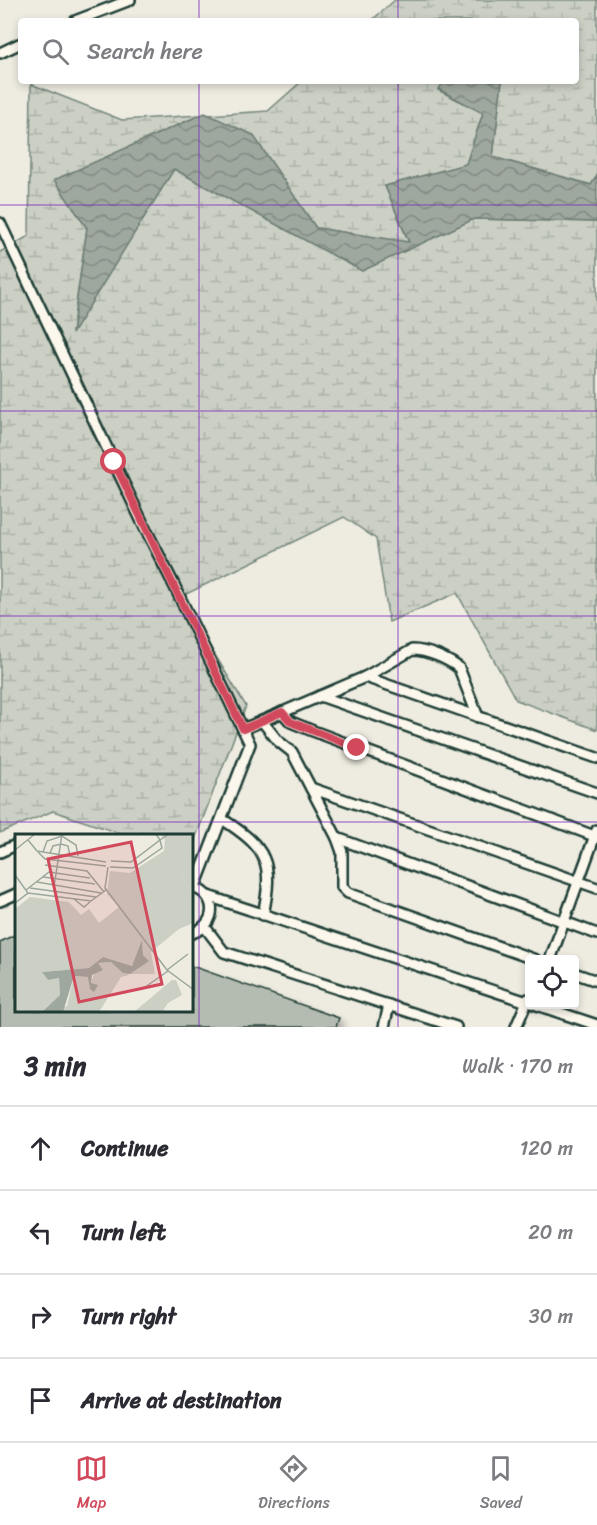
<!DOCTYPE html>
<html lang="en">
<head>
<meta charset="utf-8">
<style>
  :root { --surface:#fff; --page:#f2f2f3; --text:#2b2b33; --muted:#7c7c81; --line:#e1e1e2; --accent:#d1495b }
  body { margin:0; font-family:Sriracha,sans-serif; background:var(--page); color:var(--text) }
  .controls { position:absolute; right:18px; bottom:18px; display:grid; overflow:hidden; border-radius:6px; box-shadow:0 3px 9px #0003 }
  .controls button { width:54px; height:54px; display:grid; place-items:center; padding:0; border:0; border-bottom:2px solid var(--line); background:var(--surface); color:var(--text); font:30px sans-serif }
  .stop { position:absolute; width:18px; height:18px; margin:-14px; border:4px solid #d1495b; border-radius:50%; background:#fff }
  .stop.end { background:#d1495b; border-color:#fff; box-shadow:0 2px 6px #0008 }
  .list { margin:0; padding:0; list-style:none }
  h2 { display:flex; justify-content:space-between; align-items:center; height:78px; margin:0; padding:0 24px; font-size:26px }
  h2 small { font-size:20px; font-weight:400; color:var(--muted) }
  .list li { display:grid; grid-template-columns:39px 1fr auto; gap:18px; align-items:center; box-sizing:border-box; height:84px; padding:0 24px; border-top:2px solid var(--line) }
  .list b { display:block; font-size:22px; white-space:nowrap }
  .list em { font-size:20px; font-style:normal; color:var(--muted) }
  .icon { flex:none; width:33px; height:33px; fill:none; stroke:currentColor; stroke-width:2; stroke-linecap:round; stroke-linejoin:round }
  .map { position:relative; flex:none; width:597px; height:1027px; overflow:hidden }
  .search { position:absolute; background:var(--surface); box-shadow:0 3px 9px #0003; left:18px; right:18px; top:18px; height:66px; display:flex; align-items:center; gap:15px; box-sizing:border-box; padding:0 21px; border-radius:6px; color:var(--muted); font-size:22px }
  .sheet { height:414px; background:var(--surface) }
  nav { display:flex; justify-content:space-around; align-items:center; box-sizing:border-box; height:84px; border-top:2px solid var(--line); background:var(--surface); font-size:16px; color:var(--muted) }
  nav a { display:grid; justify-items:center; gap:3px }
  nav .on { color:var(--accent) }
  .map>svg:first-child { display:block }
  .wetland { fill:url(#wetland-marsh); stroke:#75867c; stroke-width:1.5 }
  .water { fill:url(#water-waves); stroke:#6c7d74; stroke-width:1.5 }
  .building { fill:#b4bbb0; stroke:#1f3d34; stroke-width:1.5; filter:url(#shadow) }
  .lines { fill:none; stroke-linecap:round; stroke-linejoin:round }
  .lane-casing { stroke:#1f3d34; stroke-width:14 }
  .lane { stroke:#fbf7ec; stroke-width:9 }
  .route { stroke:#d1495b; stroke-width:8 }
  .grid { fill:none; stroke:#7b2cbf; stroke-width:1.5; stroke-opacity:0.55 }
  .inset-road { fill:none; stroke:#9ba69c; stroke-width:1.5 }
  .view { fill:#d1495b; fill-opacity:0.15; stroke:#d1495b; stroke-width:3 }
  .inset-edge { fill:none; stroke:#1f3d34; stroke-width:3 }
</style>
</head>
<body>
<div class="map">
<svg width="597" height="1027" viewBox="0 0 597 1027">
  <defs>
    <pattern id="wetland-marsh" width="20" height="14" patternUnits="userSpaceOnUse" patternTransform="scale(1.5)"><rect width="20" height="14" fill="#cbcfc4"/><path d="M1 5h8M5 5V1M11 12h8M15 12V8" fill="none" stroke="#aeb3a9"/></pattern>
    <pattern id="water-waves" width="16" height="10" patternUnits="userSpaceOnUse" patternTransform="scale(1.5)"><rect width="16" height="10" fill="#9fa89f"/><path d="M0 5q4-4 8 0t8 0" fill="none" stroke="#818a82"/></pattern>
    <filter id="shadow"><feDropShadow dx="5.5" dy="5.5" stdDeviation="3" flood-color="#0004"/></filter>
  </defs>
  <rect width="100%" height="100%" fill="#eeece1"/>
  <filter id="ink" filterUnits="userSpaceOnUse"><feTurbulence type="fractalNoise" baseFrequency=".0167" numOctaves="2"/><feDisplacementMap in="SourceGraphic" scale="12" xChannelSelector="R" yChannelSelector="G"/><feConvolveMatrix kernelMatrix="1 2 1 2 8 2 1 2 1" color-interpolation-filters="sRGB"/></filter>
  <g filter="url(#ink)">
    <g class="wetland">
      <polygon points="395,0 597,0 597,175 592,185 493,157 502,81 576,81 576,21 371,21"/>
      <polygon points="302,81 446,81 438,90 483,113 466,164 385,186 409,243 316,228 253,135 208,115 268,111"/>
      <polygon points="31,84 122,120 200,115 55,180 87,228 72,332 174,169 362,271 474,219 597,222 597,730 516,700 457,593 389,622 376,539 344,517 180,597 246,706 192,847 192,835 125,835 53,811 0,833 0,252 29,236"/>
    </g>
    <polygon class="water" points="446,81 502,81 493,157 591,185 597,175 597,222 474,219 362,271 174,169 72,334 87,228 54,180 205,113 253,135 316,228 409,242 385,186 466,164 483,113 438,89"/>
    <polygon class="building" points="16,934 16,1010 192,1010 192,966 339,1018 336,1027 0,1027 0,942"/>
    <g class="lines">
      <g class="lane-casing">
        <g id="lane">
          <polyline points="75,21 130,0"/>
          <polyline points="0,53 21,43"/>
          <polyline points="0,223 145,528 173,583 250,744 195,887"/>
          <path d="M365,677l47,-27c15,0 36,9 47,18l19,49"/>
          <polyline points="320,696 597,793"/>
          <polyline points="282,712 291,722 313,731 597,837"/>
          <polyline points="262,721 278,741 292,752 337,838 342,852 342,887 348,893 536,960"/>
          <polyline points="243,729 365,677 597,758"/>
          <polyline points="311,788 597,888"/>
          <path d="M222,819c45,29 52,43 41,96"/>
          <polyline points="337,838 597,934"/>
          <polyline points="0,852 16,845"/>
          <path d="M192,887c26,7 26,38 0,46"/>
          <polyline points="208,896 530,1003"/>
          <polyline points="0,901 16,894"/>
          <polyline points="205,927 224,952 456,1027"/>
          <polyline points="550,960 597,830"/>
          <polyline points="574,973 597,981"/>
          <polyline points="534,1004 597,1025"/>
          <polyline points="384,1027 389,1005"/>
          <polyline points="516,1027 528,999"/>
        </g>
      </g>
      <use href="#lane" class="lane"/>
    </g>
  </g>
  <g class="lines" filter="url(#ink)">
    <polyline class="route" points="114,462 243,729 282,712 291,722 357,748"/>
  </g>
  <path class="grid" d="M199,0v21M398,0v21M199,81v946M398,81v946M0,205h597M0,411h597M0,616h597M0,822h597"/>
  <g transform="translate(15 834)">
    <rect width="178" height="178" fill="#eeece1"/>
    <path d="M162,0h16v64l-12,-25z" fill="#cbcfc4"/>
    <path d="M145,0h17l8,15 -4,24 12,25v25l-14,6 -28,23 4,22h-25l18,-13 -5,-6 -1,-13 -10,24 -29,-9 -14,11 -47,4 6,8 11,-2 1,17 -18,17h-27v-103l15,-12 39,5 12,13 8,-6 10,14 20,-16 -12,-13 3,-23 20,2 34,-22 1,-11zM96,128l18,13 -8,2 -22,35h-45l13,-6 7,-30 15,1 2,6 7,-20zM157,146h4l6,15 -14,8 -6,9h-28z" fill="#cbcfc4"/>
    <path d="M127,106l1,15 6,6 -19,13 -7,-1 -12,-11 -13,1 5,7 -11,5 -1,8 7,2 -4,7 -4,-3 -2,-12 -14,-1 -11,36h-21l18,-17 -1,-17 -11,2 -6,-8 47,-4 14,-11 29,9z" fill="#9fa89f"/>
    <path class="inset-road" d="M13,6l9,11 69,11M0,16l20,-16M23,18l7,7 61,7M28,18l4,-11 15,-5 14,9 2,11M35,19l3,-7 8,-2 7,2 2,10M96,27l20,1 29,-22 -4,-6M30,31l42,6 17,21M93,33l-3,21 62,82 27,20M95,33l23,1 29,-20 -2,-8 9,-6M0,41l13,18 -13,10M28,43l52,7M22,48l64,11M39,53l8,-53M15,54l66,9M11,56l23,-18 41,6M13,59l63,8 15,-11M59,65l10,8 6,-5M152,136l21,-16M126,156l27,-19"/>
    <path class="view" d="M116,8l31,142 -83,18 -31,-143z"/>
    <rect width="178" height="178" class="inset-edge"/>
  </g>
</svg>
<div class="controls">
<button><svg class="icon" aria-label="locate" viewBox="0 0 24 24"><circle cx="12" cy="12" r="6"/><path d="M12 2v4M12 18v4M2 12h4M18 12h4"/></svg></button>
</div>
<div class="stop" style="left:114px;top:462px"></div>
<div class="stop end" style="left:357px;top:748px"></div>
<div class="search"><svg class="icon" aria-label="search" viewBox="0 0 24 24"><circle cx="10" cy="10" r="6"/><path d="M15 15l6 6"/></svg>Search here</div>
</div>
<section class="sheet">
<h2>3 min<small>Walk · 170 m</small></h2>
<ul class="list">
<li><svg class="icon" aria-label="ahead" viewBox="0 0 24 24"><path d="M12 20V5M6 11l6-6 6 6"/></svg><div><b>Continue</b></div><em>120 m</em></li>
<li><svg class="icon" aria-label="left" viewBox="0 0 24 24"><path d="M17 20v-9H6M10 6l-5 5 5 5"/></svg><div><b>Turn left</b></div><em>20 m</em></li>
<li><svg class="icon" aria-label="right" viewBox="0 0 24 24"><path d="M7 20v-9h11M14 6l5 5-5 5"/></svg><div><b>Turn right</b></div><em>30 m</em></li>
<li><svg class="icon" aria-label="arrive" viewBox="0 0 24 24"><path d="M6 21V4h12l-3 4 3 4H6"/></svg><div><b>Arrive at destination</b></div></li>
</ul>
</section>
<nav>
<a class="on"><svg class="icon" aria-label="map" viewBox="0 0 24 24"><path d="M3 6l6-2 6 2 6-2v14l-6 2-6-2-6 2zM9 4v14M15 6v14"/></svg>Map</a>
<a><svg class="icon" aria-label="directions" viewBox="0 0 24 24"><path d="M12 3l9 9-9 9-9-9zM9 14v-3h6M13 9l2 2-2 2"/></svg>Directions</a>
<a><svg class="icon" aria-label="saved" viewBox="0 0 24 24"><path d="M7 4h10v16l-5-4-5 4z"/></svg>Saved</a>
</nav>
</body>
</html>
